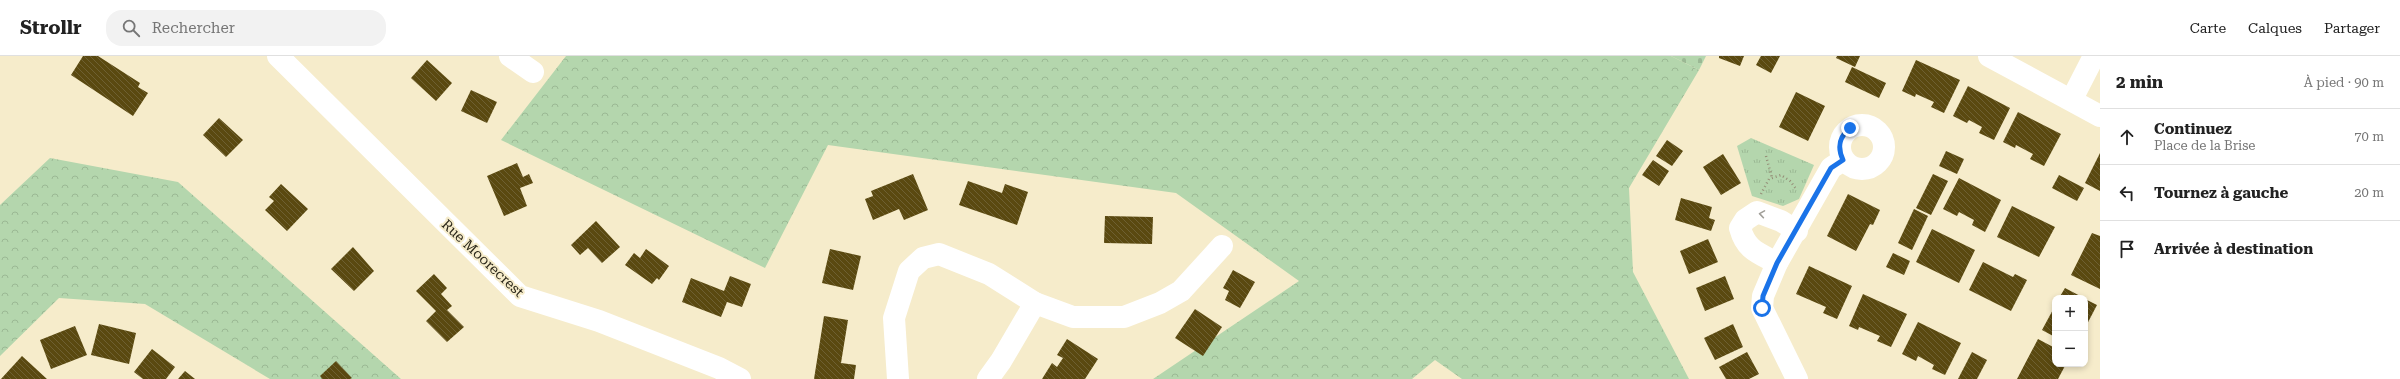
<!DOCTYPE html>
<html lang="fr">
<head>
<meta charset="utf-8">
<style>
  :root { --surface:#fff; --page:#f2f2f2; --text:#222; --muted:#767676; --line:#e0e0e0 }
  body { margin:0; font-family:"Roboto Serif",serif; background:var(--page); color:var(--text) }
  .controls { position:absolute; right:12px; bottom:12px; display:grid; overflow:hidden; border-radius:8px; box-shadow:0 2px 6px #0003 }
  .controls button { width:36px; height:36px; display:grid; place-items:center; padding:0; border:0; border-bottom:1px solid var(--line); background:var(--surface); color:var(--text); font:20px sans-serif }
  .stop { position:absolute; width:12px; height:12px; margin:-9px; border:3px solid #1a73e8; border-radius:50%; background:#fff }
  .stop.end { background:#1a73e8; border-color:#fff; box-shadow:0 1px 4px #0008 }
  .list { margin:0; padding:0; list-style:none }
  h2 { display:flex; justify-content:space-between; align-items:center; height:52px; margin:0; padding:0 16px; font-size:17px }
  h2 small { font-size:13px; font-weight:400; color:var(--muted) }
  .list li { display:grid; grid-template-columns:26px 1fr auto; gap:12px; align-items:center; box-sizing:border-box; height:56px; padding:0 16px; border-top:1px solid var(--line) }
  .list b { display:block; font-size:15px; white-space:nowrap }
  .list p { margin:0; font-size:13px; white-space:nowrap; color:var(--muted) }
  .list em { font-size:13px; font-style:normal; color:var(--muted) }
  .icon { flex:none; width:22px; height:22px; fill:none; stroke:currentColor; stroke-width:2; stroke-linecap:round; stroke-linejoin:round }
  .map { position:relative; flex:none; width:2100px; height:323px; overflow:hidden }
  header { display:flex; align-items:center; gap:24px; box-sizing:border-box; height:56px; padding:0 20px; background:var(--surface); border-bottom:1px solid var(--line) }
  header strong { font-size:19px }
  nav { display:flex; gap:22px; margin-inline-start:auto; font-size:14px }
  .search { width:280px; height:36px; background:var(--page); display:flex; align-items:center; gap:10px; box-sizing:border-box; padding:0 14px; border-radius:16px; color:var(--muted); font-size:15px }
  main { display:flex }
  aside { flex:1; background:var(--surface) }
  .map>svg:first-child { display:block }
  .forest { fill:url(#forest-crowns) }
  .cemetery { fill:url(#cemetery-stones) }
  .park { fill:url(#park-tufts) }
  .building { fill:url(#building-back-hatch) }
  .lines { fill:none; stroke-linecap:round; stroke-linejoin:round }
  .path { stroke:#948d76; stroke-width:2.5; stroke-dasharray:1 3; stroke-linecap:butt }
  .minor { stroke:#fff; stroke-width:22 }
  .oneway { stroke:#a09e98 }
  .route { stroke:#1a73e8; stroke-width:5 }
  .labels { text-anchor:middle; stroke-width:4; stroke-linejoin:round; paint-order:stroke }
  .street-label { font-size:14px; fill:#2b271a; stroke:#f6eccb }
</style>
</head>
<body>
<header>
<strong>Strollr</strong>
<div class="search"><svg class="icon" aria-label="search" viewBox="0 0 24 24"><circle cx="10" cy="10" r="6"/><path d="M15 15l6 6"/></svg>Rechercher</div>
<nav><a>Carte</a><a>Calques</a><a>Partager</a></nav>
</header>
<main>
<div class="map">
<svg width="2100" height="323" viewBox="0 0 2100 323">
  <defs>
    <pattern id="forest-crowns" width="20" height="18" patternUnits="userSpaceOnUse"><rect width="20" height="18" fill="#b4d6ad"/><path d="M2 6a3 3 0 1 1 6 0M12 15a3 3 0 1 1 6 0" fill="none" stroke="#9bb894"/></pattern>
    <pattern id="cemetery-stones" width="16" height="16" patternUnits="userSpaceOnUse"><rect width="16" height="16" fill="#b4d6ad"/><path d="M2 7V4a2 2 0 0 1 4 0v3zM10 15v-3a2 2 0 0 1 4 0v3z" fill="#9bb894"/></pattern>
    <pattern id="park-tufts" width="24" height="20" patternUnits="userSpaceOnUse"><rect width="24" height="20" fill="#b4d6ad"/><path d="M3 7l-1-3M5 7V3M7 7l1-3M15 17l-1-3M17 17v-4M19 17l1-3" fill="none" stroke="#9bb894"/></pattern>
    <pattern id="building-back-hatch" width="6" height="6" patternUnits="userSpaceOnUse"><rect width="6" height="6" fill="#5a4910"/><path d="M-1 5l2 2M0 0l6 6M5-1l2 2" fill="none" stroke="#6e6032"/></pattern>
  </defs>
  <rect width="100%" height="100%" fill="#f6eccb"/>
  <g class="forest">
    <polygon points="566,0 1671,0 1699,14 1629,132 1633,216 1689,323 1462,323 1435,304 1412,323 1153,323 1299,225 1176,137 828,89 765,212 501,84"/>
    <polygon points="50,102 178,126 401,323 270,323 145,248 59,242 0,300 0,149"/>
  </g>
  <polygon class="cemetery" points="1671,0 1706,0 1699,14"/>
  <polygon class="park" points="1751,82 1814,109 1799,143 1783,150 1752,140 1737,90"/>
  <g class="building">
    <polygon points="83,0 98,0 140,27 138,31 148,37 133,60 71,19"/>
    <polygon points="1719,0 1744,0 1740,10 1719,2"/>
    <polygon points="1761,0 1780,0 1771,17 1756,9"/>
    <polygon points="1837,0 1860,0 1855,11 1836,2"/>
    <polygon points="427,4 452,27 436,45 411,22"/>
    <polygon points="1916,4 1960,24 1944,57 1931,51 1934,46 1916,38 1915,41 1902,35"/>
    <polygon points="1852,11 1886,27 1879,42 1845,26"/>
    <polygon points="1968,30 2010,52 1994,84 1979,77 1982,71 1969,64 1967,67 1953,60"/>
    <polygon points="471,34 497,46 487,67 461,55"/>
    <polygon points="1796,36 1825,50 1808,85 1779,71"/>
    <polygon points="2018,56 2061,78 2044,110 2030,103 2033,98 2016,89 2015,92 2003,86"/>
    <polygon points="219,62 243,84 226,101 203,79"/>
    <polygon points="1667,84 1683,95 1672,110 1656,100"/>
    <polygon points="1946,95 1964,103 1957,118 1939,110"/>
    <polygon points="2100,97 2100,135 2085,127"/>
    <polygon points="1723,98 1741,127 1721,139 1703,111"/>
    <polygon points="1653,104 1669,115 1659,130 1642,119"/>
    <polygon points="517,107 523,121 529,118 533,127 520,132 527,150 504,160 487,120"/>
    <polygon points="913,118 928,154 904,164 899,153 873,164 865,143 873,140 871,135"/>
    <polygon points="1933,118 1948,125 1931,159 1916,152"/>
    <polygon points="2059,119 2084,132 2077,145 2052,132"/>
    <polygon points="1959,122 2001,144 1985,176 1972,169 1974,164 1959,156 1957,160 1943,153"/>
    <polygon points="968,125 1002,137 1005,128 1028,136 1017,169 959,149"/>
    <polygon points="281,128 308,153 287,175 265,154 274,145 269,141"/>
    <polygon points="1848,138 1880,154 1873,169 1870,168 1856,195 1827,180"/>
    <polygon points="1681,142 1712,151 1709,162 1715,164 1711,175 1675,164"/>
    <polygon points="2012,150 2055,171 2039,201 1997,181"/>
    <polygon points="1914,153 1928,160 1912,194 1898,187"/>
    <polygon points="1105,160 1153,161 1152,188 1104,187"/>
    <polygon points="596,165 620,191 602,207 588,192 580,199 571,189"/>
    <polygon points="1932,173 1975,194 1959,227 1916,206"/>
    <polygon points="2092,177 2100,180 2100,233 2071,219"/>
    <polygon points="1708,183 1718,206 1689,218 1680,195"/>
    <polygon points="353,191 374,215 354,235 331,213"/>
    <polygon points="646,193 669,210 659,224 657,222 652,228 625,209 634,197 640,202"/>
    <polygon points="830,193 861,200 853,234 822,227"/>
    <polygon points="1893,197 1910,205 1904,219 1886,211"/>
    <polygon points="1983,206 2013,221 2015,218 2027,224 2011,255 1969,234"/>
    <polygon points="1809,210 1852,230 1837,263 1823,257 1826,251 1796,238"/>
    <polygon points="1233,214 1255,226 1240,252 1225,244 1229,235 1223,232"/>
    <polygon points="434,218 447,232 441,238 452,250 447,254 464,271 447,286 426,265 436,255 416,235"/>
    <polygon points="730,220 751,228 742,251 727,246 721,261 682,246 691,222 724,235"/>
    <polygon points="1725,220 1734,243 1705,255 1696,232"/>
    <polygon points="2065,232 2084,242 2059,242"/>
    <polygon points="1863,238 1907,258 1891,291 1877,285 1880,280 1859,271 1858,274 1849,270"/>
    <polygon points="2085,243 2097,249 2085,272"/>
    <polygon points="2055,250 2055,281 2042,274"/>
    <polygon points="1195,253 1222,271 1203,300 1175,282"/>
    <polygon points="824,260 848,264 841,307 856,309 854,323 814,323"/>
    <polygon points="1918,266 1961,287 1945,319 1932,313 1934,309 1918,300 1916,305 1902,298"/>
    <polygon points="99,268 136,277 129,308 91,299"/>
    <polygon points="1733,268 1743,291 1715,304 1704,282"/>
    <polygon points="75,270 87,299 51,313 40,284"/>
    <polygon points="1067,283 1098,303 1085,323 1042,323 1052,307 1057,311 1063,302 1057,299"/>
    <polygon points="2038,283 2055,292 2055,308 2066,308 2058,323 2017,323"/>
    <polygon points="152,293 175,311 166,323 143,323 134,316"/>
    <polygon points="1747,296 1759,318 1749,323 1726,323 1719,311"/>
    <polygon points="1972,296 1987,304 1977,323 1958,323"/>
    <polygon points="22,300 47,323 1,323"/>
    <polygon points="336,305 352,322 350,323 322,323 320,320"/>
    <polygon points="185,315 195,323 178,323"/>
  </g>
  <g class="lines">
    <g class="path">
      <polyline points="1766,100 1772,122"/>
      <polyline points="1761,138 1769,123 1781,119 1790,125 1797,134"/>
    </g>
    <g class="minor">
      <polyline points="278,0 520,240 599,265 719,312 740,323"/>
      <polyline points="510,0 533,16"/>
      <polyline points="1989,0 2100,60"/>
      <polyline points="2072,43 2094,0"/>
      <circle cx="1862" cy="91" r="22"/>
      <path d="M1777,207c-19,-10 -31,-13 -37,-35l5,-8 12,-8 24,9 16,10"/>
      <polyline points="1035,247 1073,261 1124,261 1160,247 1181,235 1222,190"/>
      <polyline points="898,323 894,262 909,215 923,202 939,198 989,218 1035,247 1001,305 988,323"/>
      <polyline points="1797,323 1762,252 1763,240 1777,207 1831,112 1843,104"/>
    </g>
  </g>
  <defs><path id="oneway-chevron" d="M-2-3.5L2.5 0L-2 3.5" fill="none" stroke-width="1.6" stroke-linecap="round" stroke-linejoin="round"/></defs>
  <use class="oneway" href="#oneway-chevron" transform="translate(1762 158) rotate(-171)"/>
  <g class="lines">
    <path class="route" d="M1762,252l1,-12 14,-33 54,-95 12,-8c-6,-13 -4,-23 7,-32"/>
  </g>
  <g class="labels">
    <g class="street-label">
      <text transform="translate(483 202) rotate(43)" y="5">Rue Moorecrest</text>
    </g>
  </g>
</svg>
<div class="controls">
<button>+</button>
<button>−</button>
</div>
<div class="stop" style="left:1762px;top:252px"></div>
<div class="stop end" style="left:1850px;top:72px"></div>
</div>
<aside>
<h2>2 min<small>À pied · 90 m</small></h2>
<ul class="list">
<li><svg class="icon" aria-label="ahead" viewBox="0 0 24 24"><path d="M12 20V5M6 11l6-6 6 6"/></svg><div><b>Continuez</b><p>Place de la Brise</p></div><em>70 m</em></li>
<li><svg class="icon" aria-label="left" viewBox="0 0 24 24"><path d="M17 20v-9H6M10 6l-5 5 5 5"/></svg><div><b>Tournez à gauche</b></div><em>20 m</em></li>
<li><svg class="icon" aria-label="arrive" viewBox="0 0 24 24"><path d="M6 21V4h12l-3 4 3 4H6"/></svg><div><b>Arrivée à destination</b></div></li>
</ul>
</aside>
</main>
</body>
</html>
